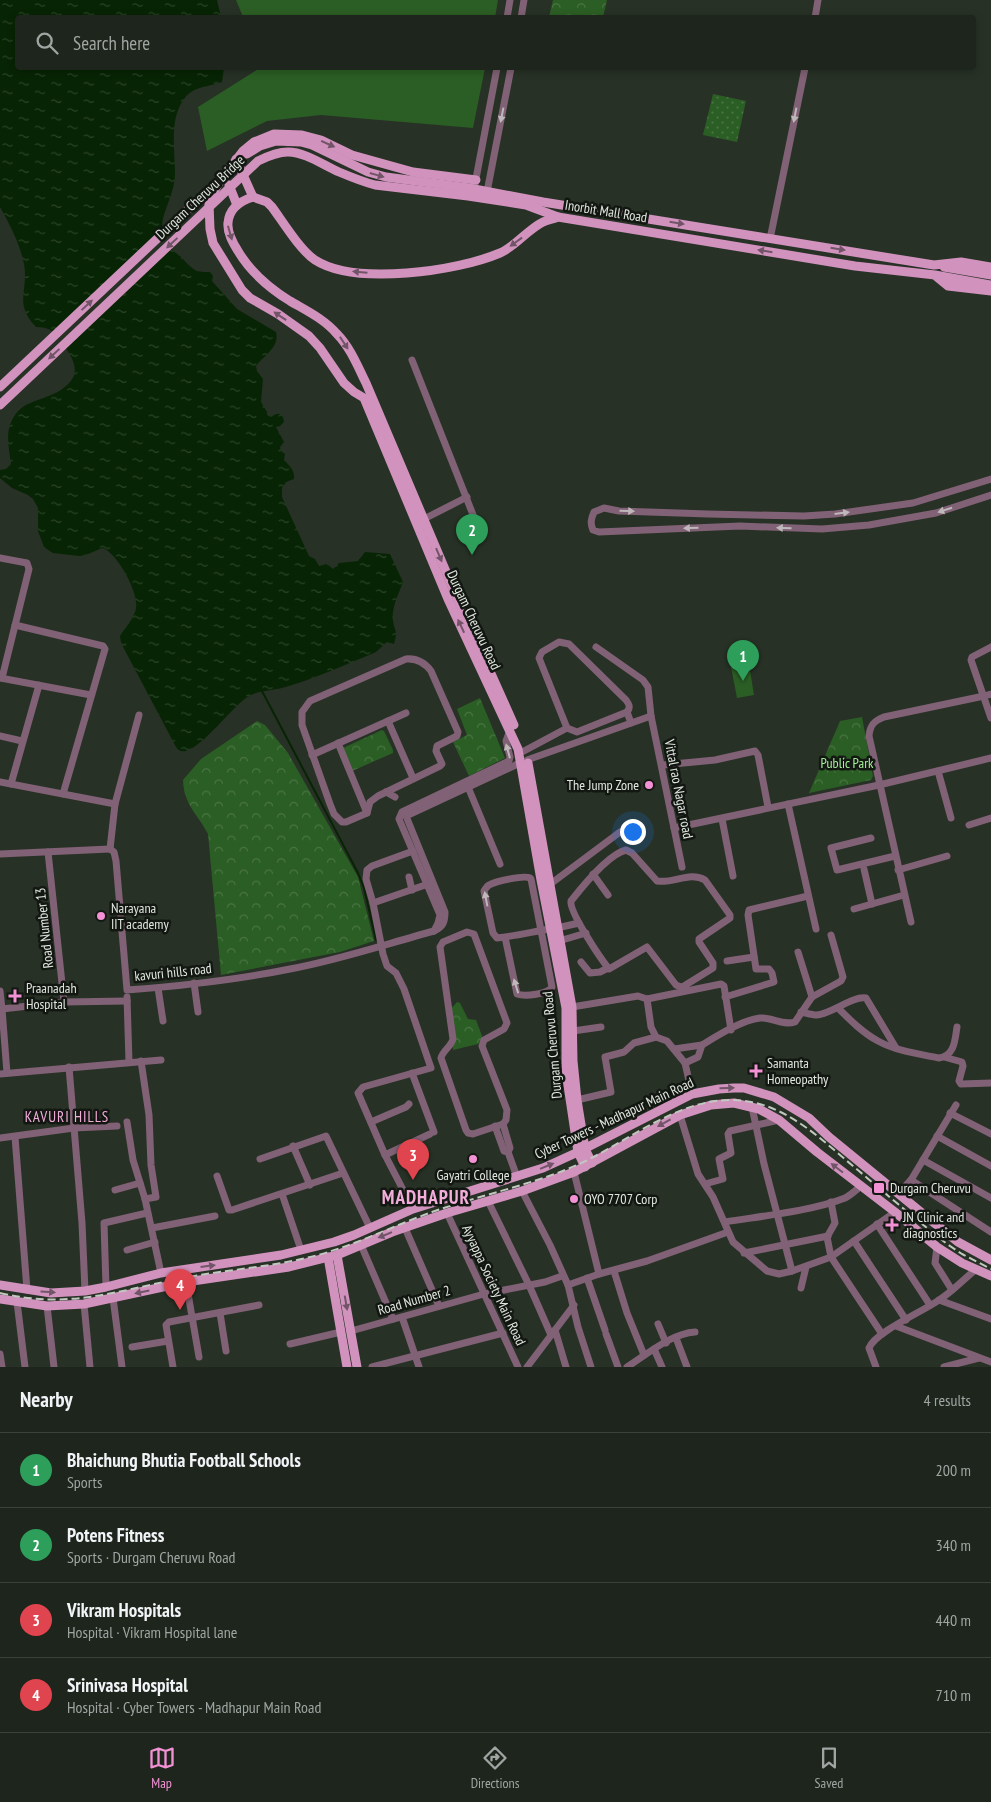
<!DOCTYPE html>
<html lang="en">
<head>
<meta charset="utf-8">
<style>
  :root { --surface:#1d251c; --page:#2a3129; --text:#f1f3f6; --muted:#a0a5a3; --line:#3b423b; --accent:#f391d5 }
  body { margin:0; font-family:"PT Sans Narrow",sans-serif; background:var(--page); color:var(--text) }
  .you { position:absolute; left:632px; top:831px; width:18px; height:18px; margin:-12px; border:4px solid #fff; border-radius:50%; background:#1a73e8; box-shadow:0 0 0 8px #1a73e833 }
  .badge { display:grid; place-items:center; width:32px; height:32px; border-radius:50%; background:var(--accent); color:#fff; font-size:16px; font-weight:700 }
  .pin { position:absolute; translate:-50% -41px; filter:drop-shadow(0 1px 2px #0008) }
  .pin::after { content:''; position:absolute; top:26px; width:18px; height:15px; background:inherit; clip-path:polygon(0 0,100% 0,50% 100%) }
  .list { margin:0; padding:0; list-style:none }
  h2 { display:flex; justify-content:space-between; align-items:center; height:65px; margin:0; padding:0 20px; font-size:21px }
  h2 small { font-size:16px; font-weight:400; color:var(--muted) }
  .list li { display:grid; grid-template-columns:32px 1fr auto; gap:15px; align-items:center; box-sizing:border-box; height:75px; padding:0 20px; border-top:1px solid var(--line) }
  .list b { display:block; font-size:19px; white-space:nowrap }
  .list p { margin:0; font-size:16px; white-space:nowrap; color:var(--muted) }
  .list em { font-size:16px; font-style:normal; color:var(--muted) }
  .icon { flex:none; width:28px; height:28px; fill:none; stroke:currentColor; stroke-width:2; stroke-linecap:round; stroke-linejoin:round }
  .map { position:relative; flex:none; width:991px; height:1367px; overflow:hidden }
  .search { position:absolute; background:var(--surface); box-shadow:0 2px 8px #0003; left:15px; right:15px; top:15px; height:55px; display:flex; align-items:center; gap:12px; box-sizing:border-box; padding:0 18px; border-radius:5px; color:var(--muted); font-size:19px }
  .sheet { height:365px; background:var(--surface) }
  nav { display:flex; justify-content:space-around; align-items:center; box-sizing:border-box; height:70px; border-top:1px solid var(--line); background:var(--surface); font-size:14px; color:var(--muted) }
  nav a { display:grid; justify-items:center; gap:2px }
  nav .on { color:var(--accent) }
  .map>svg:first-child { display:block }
  .grass { fill:#2b5e24 }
  .forest { fill:url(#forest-crowns) }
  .garden { fill:url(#garden-dots) }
  .water { fill:url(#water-ripples) }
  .pier { fill:#273125 }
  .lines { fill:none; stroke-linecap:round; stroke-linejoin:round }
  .stream { stroke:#072404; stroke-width:2 }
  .minor { stroke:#806175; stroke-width:7 }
  .major { stroke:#d192bd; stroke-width:9 }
  .rail { stroke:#c1c8bf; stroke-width:2; stroke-dasharray:8 4; stroke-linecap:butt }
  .oneway { fill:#beb8ba }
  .oneway2 { fill:#725468 }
  .poi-dot { fill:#f391d5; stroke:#131712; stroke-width:2 }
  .labels { text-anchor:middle; stroke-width:5; stroke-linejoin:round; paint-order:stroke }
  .street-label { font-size:14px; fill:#e0e7df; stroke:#131712 }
  .park-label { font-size:14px; fill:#a4f098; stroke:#131712 }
  .poi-label { font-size:14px; fill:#e0e7df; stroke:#131712; text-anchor:start }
  .neighbourhood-label { font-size:15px; letter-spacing:1px; fill:#f2addb; stroke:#131712 }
  .district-label { font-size:19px; font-weight:bold; letter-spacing:1px; fill:#f2addb; stroke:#131712 }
</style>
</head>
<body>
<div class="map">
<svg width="991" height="1367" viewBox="0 0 991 1367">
  <defs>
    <pattern id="forest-crowns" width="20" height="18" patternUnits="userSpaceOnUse" patternTransform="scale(1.25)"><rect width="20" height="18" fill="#2b5e24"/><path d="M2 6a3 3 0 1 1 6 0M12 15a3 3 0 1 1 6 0" fill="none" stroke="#497543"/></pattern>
    <pattern id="garden-dots" width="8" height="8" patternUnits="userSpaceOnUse" patternTransform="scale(1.25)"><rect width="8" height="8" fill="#2b5e24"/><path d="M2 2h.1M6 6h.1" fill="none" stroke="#497543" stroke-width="1.8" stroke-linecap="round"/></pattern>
    <pattern id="water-ripples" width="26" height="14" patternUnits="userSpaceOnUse" patternTransform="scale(1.25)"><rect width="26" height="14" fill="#072404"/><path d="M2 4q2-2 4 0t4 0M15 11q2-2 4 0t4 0" fill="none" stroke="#2b4428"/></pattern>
  </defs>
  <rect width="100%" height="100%" fill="#273125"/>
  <g class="grass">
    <polygon points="236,0 498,0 495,18 243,17"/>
    <polygon points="260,68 485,68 473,128 321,115 267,121 207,151 198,107"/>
    <polygon points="749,664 754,695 737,698 731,667"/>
  </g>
  <g class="forest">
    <polygon points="553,0 607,0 603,17 549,17"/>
    <polygon points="480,698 505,758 469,776 453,742 467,735 457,709"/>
    <polygon points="862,717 873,776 871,780 809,793 840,721"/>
    <path d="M257,721l8,4 23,28 70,124 16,64 -34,11 -119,23 -13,-141c-11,-21 -24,-29 -25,-54l18,-21z"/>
    <polygon points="382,730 384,731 393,750 393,753 352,771 343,748"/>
    <polygon points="457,1002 460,1003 468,1019 476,1020 482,1036 482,1040 478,1044 453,1050 451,1009"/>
  </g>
  <polygon class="garden" points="713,94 746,101 737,142 703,135"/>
  <path class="water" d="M0,0h217l4,17 -203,1v50h206l-2,14c-13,5 -29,4 -38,17 -15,20 -9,51 -9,75 -1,34 -32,55 6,83 4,4 9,10 14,13 3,2 11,2 15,2l3,4 -1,5 25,28 39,23c4,15 -12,23 -20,34l1,5 6,8 -2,23 6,10v3l4,2 5,-3h4l3,3 1,5 -4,4 -4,1 8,15 -4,5 1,4 4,3 -1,6c6,6 11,11 10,19l-8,3 -4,6v9l27,59 6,3 4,7 8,-2 6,5 6,-6 19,-2 7,-9 25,2 13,28c-4,11 -12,26 -10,39 2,12 5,8 1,23l-7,-2 -11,10c-31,13 -62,27 -94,36 -12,3 -25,2 -36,10 -15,11 -44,49 -60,53 -5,1 -7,0 -10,-4l-55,-104 -1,-7c5,-8 15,-19 16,-28 3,-15 -19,-56 -34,-60l-16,7 -7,1 -26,-3 -5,-3 -4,-3 -6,-16v-23l-5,-9 -5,-4 -16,-7 -12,-10v-8l6,-1 5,-5c-2,-17 -7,-33 4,-49 9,-13 23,-14 36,-20 8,-3 13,-7 19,-13 12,-13 -1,-29 -9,-41 -6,-10 -13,-14 -25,-14 -23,-24 -7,-36 -12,-63 -4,-20 -14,-39 -24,-57z"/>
  <polygon class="pier" points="165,230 167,237 173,247 64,350 56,337"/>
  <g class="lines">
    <polyline class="stream" points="262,691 358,873 364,888 376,940"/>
    <g class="minor">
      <polyline points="507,18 510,0"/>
      <polyline points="521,18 524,0"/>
      <polyline points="815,18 818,0"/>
      <polyline points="474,189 497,68"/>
      <polyline points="487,192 511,68"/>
      <polyline points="770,239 805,68"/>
      <polyline points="412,360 479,530"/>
      <path d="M991,479l-78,24 -78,11 -31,2 -96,-2 -89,-3 -15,-3 -10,4c-3,7 -4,11 -1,18l6,2 141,-6 82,3 47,-4 67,-12 55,-18"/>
      <polyline points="420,521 467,497"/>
      <polyline points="0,558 27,563 29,569 2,678"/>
      <polyline points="15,625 103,646 105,649 63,794"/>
      <polyline points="596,647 643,680 648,687 651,716 682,867"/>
      <polyline points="991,647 972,657 971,660 991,718"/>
      <path d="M406,659c11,-1 19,4 25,12l27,61 -1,4 -20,10 -1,5 6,13 -2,2 -62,30 -8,6 -3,11 -21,9h-4l-8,-8 -4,-10 -28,-79v-13l8,-11z"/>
      <polyline points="0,678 91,695"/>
      <polyline points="388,721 413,778"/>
      <polyline points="567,728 577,732 627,712"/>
      <polyline points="0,736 22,741"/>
      <polyline points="338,743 367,813"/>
      <path d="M524,751l43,-23 -28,-70 3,-6 17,-10 10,2 57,56c3,4 5,7 1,12l4,11"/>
      <polyline points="312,755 406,713"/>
      <polyline points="527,760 651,716"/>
      <polyline points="663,765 715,760 755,751 758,755 768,807"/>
      <polyline points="938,771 951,818"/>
      <polyline points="0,782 115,804"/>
      <polyline points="11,784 39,685"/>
      <polyline points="468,787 500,864"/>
      <polyline points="386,792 395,797"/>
      <polyline points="788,804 816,929"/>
      <polyline points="722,819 733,876"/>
      <polyline points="969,825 991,818"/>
      <polyline points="674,828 879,785 991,758"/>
      <polyline points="871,838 831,848 837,870 895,856"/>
      <path d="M110,849l4,3 2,9 11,129c54,-4 109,-10 163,-21 49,-9 96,-25 144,-38 9,-4 11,-9 11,-19l-39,-96 116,-54"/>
      <polyline points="110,849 115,804 139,715"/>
      <path d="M626,850l6,3 25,28c16,3 33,-10 48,-1l25,35v3l-31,21v3l14,21v5l-29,18 -3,1 -5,-2 -29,-38 -38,22c-8,-10 -40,-57 -38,-68 11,-14 38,-47 55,-51z"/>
      <polyline points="413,851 372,866 367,870 366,879 373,903 383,954 387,966 396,973 404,989 431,1068 363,1087 358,1093 385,1155 413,1209"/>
      <polyline points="48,852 64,1002"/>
      <polyline points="0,854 110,849"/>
      <polyline points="864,869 872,904"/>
      <polyline points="898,870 947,856"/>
      <polyline points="593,874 608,895"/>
      <polyline points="409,877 412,890"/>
      <polyline points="549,885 620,832"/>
      <polyline points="373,903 431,883"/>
      <polyline points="854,909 904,895"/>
      <path d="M911,922l-42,-186c1,-11 5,-15 15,-19l100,-21 7,-2"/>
      <polyline points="557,928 579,923"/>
      <polyline points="434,931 438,923 440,915 399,819 402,812 509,761 510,757 506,741 510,730"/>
      <path d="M467,932l7,2 33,89 -3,6 -20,11 -2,6 25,64 -1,10 -3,4 -30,10 -5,-1 -2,-3 -25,-72c2,-8 10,-11 12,-19l-13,-92 3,-5z"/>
      <path d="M505,937l12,57c8,3 31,0 35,-7l-21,-108 -1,-1c-6,-3 -34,3 -41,7 -3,2 -3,3 -5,6l9,42 4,5c18,-2 35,-6 53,-9"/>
      <polyline points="559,941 586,933"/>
      <polyline points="798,952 812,997"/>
      <polyline points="727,961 754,957"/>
      <polyline points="581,962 590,973 600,972 608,968"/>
      <polyline points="194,983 198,1012"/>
      <polyline points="158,988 163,1021"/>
      <polyline points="0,991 2,1009 64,1002 127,1001"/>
      <polyline points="127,997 129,1062"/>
      <polyline points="725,997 774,982 772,973 769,969 756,969 748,915 749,910 808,896"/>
      <polyline points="647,999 651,1027 656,1037 667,1041 685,1063 692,1094"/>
      <polyline points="572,1007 638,996 647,999 721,984 724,986 731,1030"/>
      <path d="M838,1008c12,12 25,25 40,33 18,10 41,13 61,17 16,-2 16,-19 18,-31"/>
      <polyline points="2,1009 7,1073"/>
      <path d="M801,1012c5,1 11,3 16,3 16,-2 35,-19 49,-17l30,50"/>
      <polyline points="573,1031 601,1027"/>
      <polyline points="674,1049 702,1045"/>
      <polyline points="944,1057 962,1062 963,1066 959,1081 961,1084 991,1083"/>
      <polyline points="141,1061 149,1115 151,1165 156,1197 145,1199"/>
      <path d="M685,1063l13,-6 4,-12c15,-9 40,-25 58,-27 13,-1 22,8 35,4l17,-25 29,-16 2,-4 -12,-42"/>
      <polyline points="69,1067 82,1223 85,1291"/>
      <polyline points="412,1073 434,1132"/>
      <polyline points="0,1074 161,1060"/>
      <polyline points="577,1100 611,1092 605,1057 624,1052 634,1043 656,1037"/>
      <polyline points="752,1107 764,1164 792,1271"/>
      <polyline points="950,1113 991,1134"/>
      <polyline points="680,1115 698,1174 713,1197 733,1242 767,1271 779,1274 792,1271 831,1257 895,1212"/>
      <polyline points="127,1122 133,1160 145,1199 161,1273"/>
      <polyline points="371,1122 406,1107 409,1104"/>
      <polyline points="503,1124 510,1148 508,1152"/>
      <polyline points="495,1126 504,1151 508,1152 517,1177"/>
      <polyline points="937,1136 991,1166"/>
      <polyline points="15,1137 27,1290"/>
      <polyline points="0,1138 74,1128 117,1126"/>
      <polyline points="293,1146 310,1185"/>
      <polyline points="385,1155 430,1134"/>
      <polyline points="260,1159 326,1136 370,1228"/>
      <polyline points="923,1160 991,1198"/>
      <polyline points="574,1172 599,1274"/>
      <polyline points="217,1176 229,1210 232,1210 343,1173"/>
      <polyline points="911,1180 991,1232"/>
      <polyline points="705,1184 723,1179 719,1159 731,1153 728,1134 730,1131 779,1120"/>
      <polyline points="115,1190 140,1183"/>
      <polyline points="522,1191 550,1245 568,1285 578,1327 591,1367"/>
      <polyline points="282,1194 301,1250"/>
      <polyline points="898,1194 911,1180 956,1105"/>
      <polyline points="488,1201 529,1285 551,1335"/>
      <polyline points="831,1202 835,1223 827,1237 831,1257 882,1334"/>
      <polyline points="447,1213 518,1367"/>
      <path d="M725,1222c37,-6 87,-11 120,-24 6,-3 11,-8 16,-12"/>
      <polyline points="877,1224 930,1305"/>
      <polyline points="152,1228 215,1216"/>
      <polyline points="405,1228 439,1306"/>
      <polyline points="854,1241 906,1320"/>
      <polyline points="361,1245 393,1319"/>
      <polyline points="937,1247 935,1263 952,1290"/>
      <polyline points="127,1250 155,1242"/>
      <polyline points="744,1253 828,1236"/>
      <polyline points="614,1271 627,1313 644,1355"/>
      <polyline points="587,1278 605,1330"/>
      <polyline points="186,1282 199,1357"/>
      <polyline points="568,1285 599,1274 647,1261 728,1232"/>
      <polyline points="106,1287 104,1223 147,1213"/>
      <polyline points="801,1288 806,1267"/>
      <polyline points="113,1298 122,1367"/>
      <polyline points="939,1300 991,1319"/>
      <polyline points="17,1302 25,1367"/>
      <polyline points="84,1304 90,1367"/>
      <polyline points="47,1306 54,1367"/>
      <polyline points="220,1313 226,1351"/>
      <polyline points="402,1317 419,1367"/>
      <polyline points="658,1324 666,1343"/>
      <polyline points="896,1326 991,1362"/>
      <polyline points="555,1330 566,1367"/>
      <polyline points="351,1331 484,1294 545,1282 562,1276"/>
      <polyline points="606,1334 618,1367"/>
      <polyline points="676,1338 687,1367"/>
      <polyline points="290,1344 341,1332"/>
      <polyline points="132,1347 168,1341"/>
      <polyline points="654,1349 662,1367"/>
      <polyline points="0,1354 2,1367"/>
      <polyline points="173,1367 166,1325 169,1322 259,1305"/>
      <polyline points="372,1367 503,1333"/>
      <polyline points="527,1367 574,1305"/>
      <path d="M627,1367c19,-12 45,-34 68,-35"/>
      <path d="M876,1367l-7,-19c6,-16 55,-37 70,-48 13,-8 24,-20 36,-30"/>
      <polyline points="944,1367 979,1358"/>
    </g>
    <g class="major">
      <polyline points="247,154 260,146 276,141 301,142 312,145 368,172 386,177 469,188 543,202 934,265 961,262 991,267"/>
      <polyline points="236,159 253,197"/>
      <polyline points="476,180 413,172 352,155 321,140 302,135 274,134 254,142 243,151 220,181 212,195 209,204 210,229 213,243 242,290 250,298 278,314 309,336 320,348 344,383 354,392 364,398 448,599 518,749 541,880 566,1008 566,1072 578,1152 585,1167"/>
      <polyline points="229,185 237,205"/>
      <path d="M253,197c-13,4 -24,12 -25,26 -1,10 5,20 10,28 13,22 31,37 52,50 17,10 34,18 47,33 13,13 21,33 29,49l92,217 56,125"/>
      <path d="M253,197l14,5 5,5c11,15 28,43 43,53 40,26 143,11 185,-7 16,-7 27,-23 43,-31 5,-2 10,-3 15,-5l297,49 80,9 56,10"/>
      <polyline points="944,267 991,275"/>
      <polyline points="937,277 948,286 991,291"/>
      <polyline points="0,387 214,185"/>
      <path d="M0,405l258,-244c10,-5 19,-9 30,-9 17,0 35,13 51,20 12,5 24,10 36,13l93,11 58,9 32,12"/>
      <polyline points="528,763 572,1007 573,1061 577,1100 585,1149 592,1163"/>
      <polyline points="337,1255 357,1367"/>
      <polyline points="328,1257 347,1367"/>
      <polyline points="0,1285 51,1293 85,1291 106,1287 161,1273 281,1255 334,1242 354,1235 413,1209 543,1168 578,1152 692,1094 719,1089 734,1088 744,1088 774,1097 809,1118 829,1137 933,1222 958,1242 991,1260"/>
      <polyline points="0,1299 47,1306 84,1304 186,1282 289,1267 337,1255 392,1232 447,1213 522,1191 574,1172 680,1115 711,1105 734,1103 759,1109 779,1120 817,1152 895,1212 937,1247 962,1263 991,1276"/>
    </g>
    <path class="rail" d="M0,1293c68,16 113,-1 178,-14 43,-9 86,-11 128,-21 44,-10 84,-31 126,-46 46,-16 94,-26 138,-44 59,-24 114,-79 181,-66 43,8 76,43 108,69 29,25 58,49 88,73l15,10 29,15"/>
  </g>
  <defs><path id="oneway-solid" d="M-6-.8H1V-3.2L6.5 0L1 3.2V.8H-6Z" transform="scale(1.25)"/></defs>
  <g class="oneway">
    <use href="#oneway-solid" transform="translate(502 115) rotate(101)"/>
    <use href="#oneway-solid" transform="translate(795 115) rotate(101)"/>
    <use href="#oneway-solid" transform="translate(945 510) rotate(162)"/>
    <use href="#oneway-solid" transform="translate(627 511) rotate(2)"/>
    <use href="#oneway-solid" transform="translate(842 513) rotate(-7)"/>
    <use href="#oneway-solid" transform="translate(691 528) rotate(178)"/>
    <use href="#oneway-solid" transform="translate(784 528) rotate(-178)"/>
    <use href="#oneway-solid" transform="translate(508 751) rotate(-105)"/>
    <use href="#oneway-solid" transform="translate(486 899) rotate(-101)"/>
    <use href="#oneway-solid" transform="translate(516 986) rotate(-107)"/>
  </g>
  <g class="oneway2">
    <use href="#oneway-solid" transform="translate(328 144) rotate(24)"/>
    <use href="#oneway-solid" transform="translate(377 175) rotate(16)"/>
    <use href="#oneway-solid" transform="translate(677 223) rotate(9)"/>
    <use href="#oneway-solid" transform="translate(230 233) rotate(74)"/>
    <use href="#oneway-solid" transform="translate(516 242) rotate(144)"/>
    <use href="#oneway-solid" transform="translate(172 243) rotate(137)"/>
    <use href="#oneway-solid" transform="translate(838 249) rotate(9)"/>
    <use href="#oneway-solid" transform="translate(765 251) rotate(-171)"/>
    <use href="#oneway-solid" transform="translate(360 272) rotate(-175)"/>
    <use href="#oneway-solid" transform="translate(87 305) rotate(-43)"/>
    <use href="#oneway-solid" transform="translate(280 316) rotate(-146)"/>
    <use href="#oneway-solid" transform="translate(344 343) rotate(57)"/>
    <use href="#oneway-solid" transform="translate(54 354) rotate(137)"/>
    <use href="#oneway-solid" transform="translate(439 555) rotate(67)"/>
    <use href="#oneway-solid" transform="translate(461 626) rotate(-115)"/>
    <use href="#oneway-solid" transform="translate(727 1088) rotate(-2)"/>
    <use href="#oneway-solid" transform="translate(664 1123) rotate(151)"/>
    <use href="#oneway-solid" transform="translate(547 1166) rotate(-22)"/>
    <use href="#oneway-solid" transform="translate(837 1168) rotate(-143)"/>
    <use href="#oneway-solid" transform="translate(385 1235) rotate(158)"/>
    <use href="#oneway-solid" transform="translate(208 1266) rotate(-7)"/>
    <use href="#oneway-solid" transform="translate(48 1292) rotate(4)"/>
    <use href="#oneway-solid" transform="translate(142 1292) rotate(168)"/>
    <use href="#oneway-solid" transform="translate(346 1303) rotate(80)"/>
  </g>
  <g class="poi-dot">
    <circle cx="649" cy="785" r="5"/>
    <circle cx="101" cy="916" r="5"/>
    <path d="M12.5 988.5h5v5h5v5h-5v5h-5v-5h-5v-5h5z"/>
    <path d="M753.5 1063.5h5v5h5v5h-5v5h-5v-5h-5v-5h5z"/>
    <circle cx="473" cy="1159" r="5"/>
    <rect x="873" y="1182" width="12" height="12" rx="2.5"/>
    <circle cx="574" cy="1199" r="5"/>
    <path d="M889.5 1217.5h5v5h5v5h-5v5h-5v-5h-5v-5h5z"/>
  </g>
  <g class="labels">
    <g class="street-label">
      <text transform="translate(200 197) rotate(-43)" y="5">Durgam Cheruvu Bridge</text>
      <text transform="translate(606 211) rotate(9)" y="5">Inorbit Mall Road</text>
      <text transform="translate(474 620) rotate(65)" y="5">Durgam Cheruvu Road</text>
      <text transform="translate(679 789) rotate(79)" y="5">Vittal rao Nagar road</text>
      <text transform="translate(44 928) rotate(-96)" y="5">Road Number 13</text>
      <text transform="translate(173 972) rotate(-6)" y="5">kavuri hills road</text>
      <text transform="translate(552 1045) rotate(-95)" y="5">Durgam Cheruvu Road</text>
      <text transform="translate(614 1118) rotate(-25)" y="5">Cyber Towers - Madhapur Main Road</text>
      <text transform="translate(494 1285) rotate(65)" y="5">Ayyappa Society Main Road</text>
      <text transform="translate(414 1300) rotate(-16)" y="5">Road Number 2</text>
    </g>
    <g class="park-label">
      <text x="847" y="768">Public Park</text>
    </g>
    <g class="poi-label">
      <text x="639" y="790" text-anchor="end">The Jump Zone</text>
      <text x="111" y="913">Narayana<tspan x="111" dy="16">IIT academy</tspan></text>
      <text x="26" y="993">Praanadah<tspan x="26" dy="16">Hospital</tspan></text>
      <text x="767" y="1068">Samanta<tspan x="767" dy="16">Homeopathy</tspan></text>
      <text x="473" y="1180" text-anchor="middle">Gayatri College</text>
      <text x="890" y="1193">Durgam Cheruvu</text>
      <text x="584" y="1204">OYO 7707 Corp</text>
      <text x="903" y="1222">JN Clinic and<tspan x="903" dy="16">diagnostics</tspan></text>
    </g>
    <g class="neighbourhood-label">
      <text x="67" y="1122">KAVURI HILLS</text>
    </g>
    <g class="district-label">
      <text x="426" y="1204">MADHAPUR</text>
    </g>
  </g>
</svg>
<div class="you"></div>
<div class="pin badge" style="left:743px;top:681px;background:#2e9e5b">1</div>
<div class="pin badge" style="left:472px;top:555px;background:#2e9e5b">2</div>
<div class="pin badge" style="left:413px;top:1180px;background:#e0444e">3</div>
<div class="pin badge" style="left:180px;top:1310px;background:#e0444e">4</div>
<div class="search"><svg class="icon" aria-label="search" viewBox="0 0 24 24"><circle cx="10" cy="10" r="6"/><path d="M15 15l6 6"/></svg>Search here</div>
</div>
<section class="sheet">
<h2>Nearby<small>4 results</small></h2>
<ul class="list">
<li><span class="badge" style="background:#2e9e5b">1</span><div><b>Bhaichung Bhutia Football Schools</b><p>Sports</p></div><em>200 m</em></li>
<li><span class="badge" style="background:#2e9e5b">2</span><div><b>Potens Fitness</b><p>Sports · Durgam Cheruvu Road</p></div><em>340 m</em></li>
<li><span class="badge" style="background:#e0444e">3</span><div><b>Vikram Hospitals</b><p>Hospital · Vikram Hospital lane</p></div><em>440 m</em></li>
<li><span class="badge" style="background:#e0444e">4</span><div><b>Srinivasa Hospital</b><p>Hospital · Cyber Towers - Madhapur Main Road</p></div><em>710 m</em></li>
</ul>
</section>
<nav>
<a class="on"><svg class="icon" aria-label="map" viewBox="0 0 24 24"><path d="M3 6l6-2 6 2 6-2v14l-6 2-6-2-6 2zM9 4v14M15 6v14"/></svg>Map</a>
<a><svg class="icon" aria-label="directions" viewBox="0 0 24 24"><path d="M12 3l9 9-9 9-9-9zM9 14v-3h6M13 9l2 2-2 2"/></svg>Directions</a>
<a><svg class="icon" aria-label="saved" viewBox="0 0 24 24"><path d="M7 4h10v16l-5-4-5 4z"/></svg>Saved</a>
</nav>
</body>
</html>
